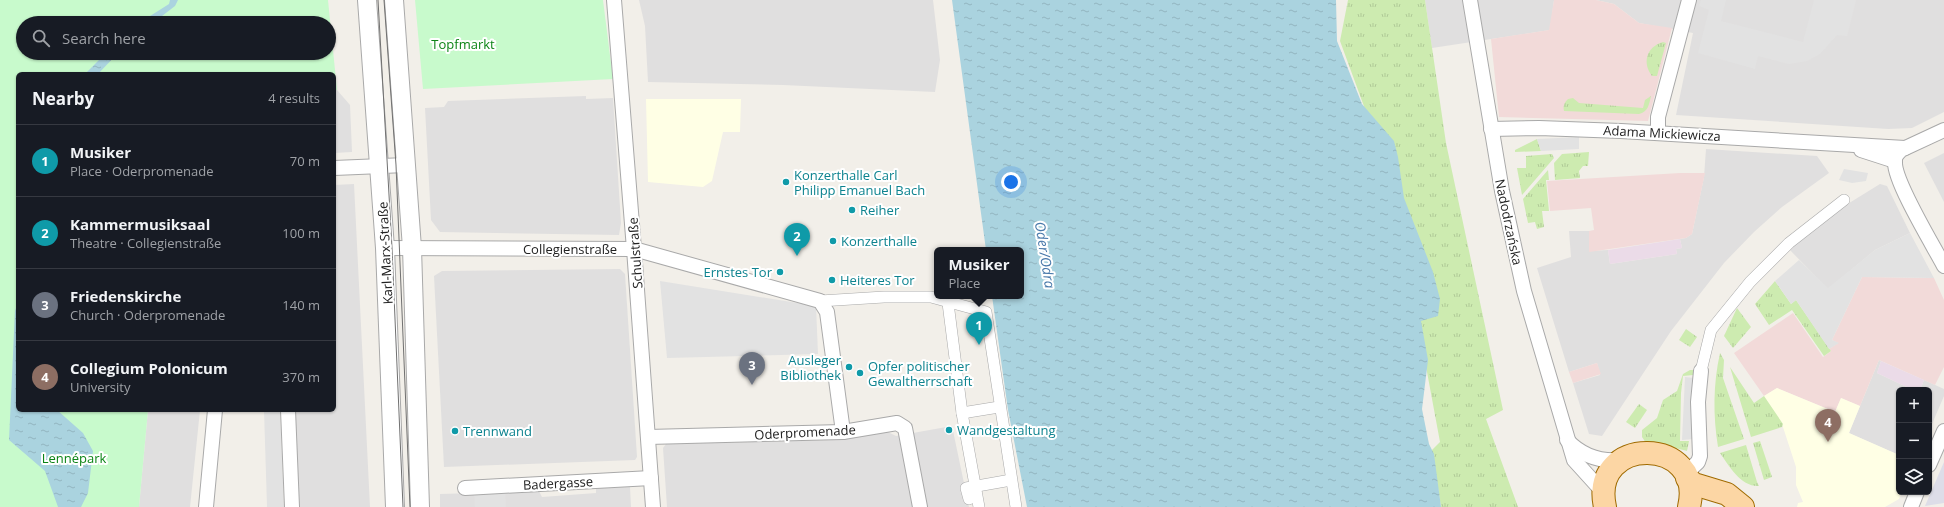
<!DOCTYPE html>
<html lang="en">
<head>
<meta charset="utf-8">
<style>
  :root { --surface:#171b24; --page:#20242c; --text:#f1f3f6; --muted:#9ea1a6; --line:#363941; --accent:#d40000 }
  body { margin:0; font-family:"Open Sans",sans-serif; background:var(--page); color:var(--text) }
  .controls { position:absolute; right:12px; bottom:12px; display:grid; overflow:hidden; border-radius:6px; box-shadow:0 1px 3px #0004 }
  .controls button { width:36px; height:36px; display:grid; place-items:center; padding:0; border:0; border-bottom:1px solid var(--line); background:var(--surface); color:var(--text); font:20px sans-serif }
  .you { position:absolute; left:1011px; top:182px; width:14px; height:14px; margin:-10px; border:3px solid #fff; border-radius:50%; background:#1a73e8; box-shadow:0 0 0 6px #1a73e833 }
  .badge { display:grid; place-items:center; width:26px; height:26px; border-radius:50%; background:var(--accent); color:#fff; font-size:13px; font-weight:700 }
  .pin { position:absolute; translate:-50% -33px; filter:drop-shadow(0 1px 2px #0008) }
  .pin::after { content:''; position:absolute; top:21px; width:14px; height:12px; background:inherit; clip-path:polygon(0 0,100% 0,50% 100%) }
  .popup { position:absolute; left:934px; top:247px; width:90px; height:52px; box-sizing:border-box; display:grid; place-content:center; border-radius:6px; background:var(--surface); filter:drop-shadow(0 1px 3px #0005); font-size:13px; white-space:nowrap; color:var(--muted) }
  .popup b { font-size:15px; color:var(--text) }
  .popup::after { content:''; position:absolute; left:50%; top:100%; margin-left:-8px; border:8px solid transparent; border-top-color:var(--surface) }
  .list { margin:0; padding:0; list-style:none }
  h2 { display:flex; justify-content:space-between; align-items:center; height:52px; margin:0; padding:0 16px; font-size:17px }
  h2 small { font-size:13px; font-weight:400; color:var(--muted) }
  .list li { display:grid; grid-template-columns:26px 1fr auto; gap:12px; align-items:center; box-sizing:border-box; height:72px; padding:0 16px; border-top:1px solid var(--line) }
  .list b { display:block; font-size:15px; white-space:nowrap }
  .list p { margin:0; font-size:13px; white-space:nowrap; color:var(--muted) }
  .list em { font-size:13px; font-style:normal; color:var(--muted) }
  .icon { flex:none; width:22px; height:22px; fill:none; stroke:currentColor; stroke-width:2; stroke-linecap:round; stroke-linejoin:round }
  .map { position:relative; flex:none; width:1944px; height:507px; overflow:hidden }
  .search { position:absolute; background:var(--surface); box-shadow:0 1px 3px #0004; left:16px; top:16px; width:320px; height:44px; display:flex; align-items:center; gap:10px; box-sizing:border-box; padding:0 14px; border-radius:22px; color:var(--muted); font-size:15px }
  .panel { position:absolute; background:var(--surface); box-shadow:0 1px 3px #0004; left:16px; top:72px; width:320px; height:340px; border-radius:6px }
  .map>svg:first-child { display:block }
  .residential { fill:#e0dfdf }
  .commercial { fill:#f2dad9 }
  .industrial { fill:#ebdbe8 }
  .education { fill:#ffffe5 }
  .grass { fill:url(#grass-tufts) }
  .park { fill:#c8facc; fill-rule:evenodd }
  .parking { fill:#e2e2e2 }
  .plaza { fill:#dddde8 }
  .water { fill:url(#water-ripples) }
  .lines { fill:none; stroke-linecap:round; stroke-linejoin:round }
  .pedestrian-casing { stroke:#a9a9a9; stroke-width:12 }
  .minor-casing { stroke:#a9a9a9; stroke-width:16 }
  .tertiary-casing { stroke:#a9a9a9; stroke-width:20 }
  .primary-casing { stroke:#a06b00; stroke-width:24 }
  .pedestrian { stroke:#fff; stroke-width:11 }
  .minor { stroke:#fff; stroke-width:14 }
  .tertiary { stroke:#fff; stroke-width:18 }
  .primary { stroke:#fcd6a4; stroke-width:22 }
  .tram { stroke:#707070; stroke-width:1 }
  .culture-dot { fill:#0f9aa8; stroke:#fff; stroke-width:1.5 }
  .labels { text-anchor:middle; stroke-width:4; stroke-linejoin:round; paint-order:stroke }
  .park-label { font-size:13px; fill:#0c8416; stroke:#fff }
  .street-label { font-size:13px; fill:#222; stroke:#fff }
  .culture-label { font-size:13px; fill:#0d838f; stroke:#fff; text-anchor:start }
  .water-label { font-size:14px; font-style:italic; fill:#4a7aab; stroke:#fff }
</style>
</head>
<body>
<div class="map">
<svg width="1944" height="507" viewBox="0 0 1944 507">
  <defs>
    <pattern id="grass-tufts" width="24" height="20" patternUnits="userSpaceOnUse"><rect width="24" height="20" fill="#cdebb0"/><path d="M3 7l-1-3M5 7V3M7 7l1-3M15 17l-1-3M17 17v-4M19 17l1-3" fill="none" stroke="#b0c997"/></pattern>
    <pattern id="water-ripples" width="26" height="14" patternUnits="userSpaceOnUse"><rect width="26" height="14" fill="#aad3df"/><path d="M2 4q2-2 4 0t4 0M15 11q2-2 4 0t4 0" fill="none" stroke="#92b5bf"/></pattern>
  </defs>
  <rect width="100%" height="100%" fill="#f2efe9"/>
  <g class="residential">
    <polygon points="639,0 933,0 940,60 935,92 783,85 648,82 645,26"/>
    <polygon points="1425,0 1554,0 1550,30 1432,48"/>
    <polygon points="1596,0 1944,0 1944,112 1912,128 1888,129 1676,115 1693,33 1639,23 1614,4"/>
    <polygon points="334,90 337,90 350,105 352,152 334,153"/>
    <polygon points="586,96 586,99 613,98 621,223 619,235 440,232 431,220 425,108 444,107 448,101"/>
    <polygon points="1706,149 1817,156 1829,173 1782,207 1754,232 1724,263 1671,331 1602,436 1589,434 1573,383 1600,375 1597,363 1569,372 1537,268 1571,257 1569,231 1589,231 1589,251 1608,250 1610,264 1677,254 1676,249 1682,248 1680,239 1686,238 1692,234 1704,177"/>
    <polygon points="1944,153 1944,202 1924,163"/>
    <polygon points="354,184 370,507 299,507 295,410 334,410 334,185"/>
    <polygon points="1880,184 1887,186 1910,233 1875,250 1828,289 1789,249 1833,213"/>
    <polygon points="620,269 625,274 637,457 635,460 444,467 434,276 442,271"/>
    <polygon points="1879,360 1881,361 1877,373 1913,390 1899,390 1899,455 1849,433"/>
    <polygon points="1924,380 1944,389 1944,396 1929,431 1929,390 1920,390"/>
    <polygon points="148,410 200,410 190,507 139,507"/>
    <polygon points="952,426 969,507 667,507 663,448 666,444 835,440 888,432 896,436"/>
    <polygon points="630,487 631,507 440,507 440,494 539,491 542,497 596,493 596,488"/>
  </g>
  <g class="commercial">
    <polygon points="1554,0 1596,0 1614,4 1639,23 1672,28 1648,121 1499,117 1491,39 1549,30"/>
    <polygon points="1680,173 1705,173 1692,234 1686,238 1589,252 1589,231 1594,230 1591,208 1550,211 1547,181"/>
    <polygon points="1862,277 1934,278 1944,300 1944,367 1935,385 1879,360 1860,406 1841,398 1835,412 1777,388 1764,396 1734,353 1793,313 1823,357 1831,351 1829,349 1838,343 1832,340"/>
    <polygon points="1597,363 1601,374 1573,383 1569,372"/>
  </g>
  <g class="industrial">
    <polygon points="1680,239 1682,248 1676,249 1677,254 1610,264 1608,250"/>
    <polygon points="1881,361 1924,380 1920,390 1913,390 1877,373"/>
  </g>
  <g class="education">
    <polygon points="646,99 741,99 740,132 723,132 712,181 703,187 648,182"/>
    <polygon points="1777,388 1835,412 1841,398 1860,406 1849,433 1899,455 1899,492 1902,492 1899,499 1885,507 1797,507 1798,503 1803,502 1796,485 1796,467 1782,424 1764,396"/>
  </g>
  <g class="grass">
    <polygon points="1348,0 1425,0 1446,143 1503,410 1486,419 1518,507 1441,507 1432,450 1440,442 1427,372 1376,139 1340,41"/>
    <path d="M1663,42l3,1 -9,33h-5c-10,-13 -6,-29 11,-34z"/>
    <path d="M1651,96c-2,9 -3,16 -12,18l-75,-3c-1,-5 0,-8 4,-12l5,-1 6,5 64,5 2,-8z"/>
    <polygon points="1537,139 1541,151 1515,152 1515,150"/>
    <polygon points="1589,152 1588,166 1583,166 1579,171 1580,178 1555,180 1554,163 1562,154"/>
    <polygon points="1552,154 1554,158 1522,195 1517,168 1526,168 1526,156"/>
    <polygon points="1548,170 1549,180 1546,180 1549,211 1542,211 1544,227 1537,229 1535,222 1528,223 1523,199"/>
    <polygon points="1775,281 1791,304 1796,300 1831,351 1824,356 1792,310 1769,325 1755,304"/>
    <polygon points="1737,308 1751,327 1733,348 1724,336"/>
    <polygon points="1686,329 1697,337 1690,347 1679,340"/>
    <path d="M1720,353l4,7 -1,18 21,61 -26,8c-5,-31 -5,-63 2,-94z"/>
    <polygon points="1730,367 1754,403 1764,396 1783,424 1782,427 1751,437"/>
    <polygon points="1690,370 1693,370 1693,375 1683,376 1681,393 1680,441 1689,441 1687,451 1660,444 1646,443 1642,437 1642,430 1657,418 1663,400 1677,391 1683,374"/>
    <polygon points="1639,404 1647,410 1635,428 1626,422"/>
    <polygon points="1760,441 1772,477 1764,480 1753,443"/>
    <path d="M1746,445l11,37 2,4c-18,1 -30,-20 -39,-33z"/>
  </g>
  <g class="park">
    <path d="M0,0h328l9,90h-3v-16h-316v336h130l-9,97h-139zM23,23h306v30h-306z"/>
    <polygon points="415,0 603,0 613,79 423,89"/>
  </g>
  <g class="parking">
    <polygon points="1701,0 1726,0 1721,21 1803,42 1814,0 1856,0 1847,36 1837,35 1820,54 1807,61 1789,64 1758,56 1755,69 1698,53 1709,10 1699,6"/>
    <polygon points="1579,137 1579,149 1541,151 1537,139"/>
    <polygon points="1844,169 1868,173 1866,181 1852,183 1839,180"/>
    <polygon points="1910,233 1934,278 1862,277 1832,340 1839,343 1829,349 1796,300 1791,304 1775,281 1799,260 1828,288 1875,250"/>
    <polygon points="660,281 816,306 818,354 667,358"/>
    <polygon points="1685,377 1694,378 1693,439 1682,440"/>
    <polygon points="264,410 280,410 284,507 267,507"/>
    <polygon points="505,489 506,507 475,507 474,490"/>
  </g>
  <polygon class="plaza" points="1944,462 1944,503 1925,506"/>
  <g class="water">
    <polygon points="170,0 178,0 175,6 153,23 139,23 169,4"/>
    <polygon points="952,0 1336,0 1337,41 1362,104 1394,141 1398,157 1404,198 1433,272 1440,299 1438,316 1421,321 1428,360 1422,409 1429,444 1434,454 1441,507 1027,507 1008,410 992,296 1021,296 1021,250 986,250"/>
    <polygon points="106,53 118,53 98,74 85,74"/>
    <polygon points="18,302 18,410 57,410 83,433 93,451 88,493 81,507 58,507 45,471 9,440 15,311"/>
  </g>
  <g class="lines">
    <g class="pedestrian-casing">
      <g id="pedestrian">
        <polyline points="820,301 884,297 931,297 986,312 1016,507"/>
        <polyline points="948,303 962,413 979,507"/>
        <polyline points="1701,371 1711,330 1750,282 1789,243 1844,200"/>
        <polyline points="962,413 999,407"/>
        <polyline points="969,499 966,488 1011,480"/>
      </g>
    </g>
    <g class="minor-casing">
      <g id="minor">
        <polyline points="614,0 634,249 653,507"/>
        <polyline points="1470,0 1502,191 1524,291 1574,460 1603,492"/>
        <polyline points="1491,129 1539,128 1621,131 1905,148"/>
        <path d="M1944,130l-43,20c-4,4 -7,7 -6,13 0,20 38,82 49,103"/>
        <polyline points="1658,133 1658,117 1689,0"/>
        <polyline points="1861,150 1895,161"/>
        <polyline points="334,168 406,165"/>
        <polyline points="385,248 634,249 820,301 827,312 843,432"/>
        <polyline points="288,410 292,507"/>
        <polyline points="648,437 843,432 897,423 905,428 920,507"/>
        <path d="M1567,440c15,16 33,22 54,20"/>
        <polyline points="1929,465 1944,431"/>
        <polyline points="1685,474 1698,462 1700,456 1698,402 1701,371"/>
        <polyline points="465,488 651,478"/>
        <polyline points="206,507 215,410"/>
        <polyline points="1911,507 1917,492"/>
      </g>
    </g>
    <g class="tertiary-casing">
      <g id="tertiary">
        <polyline points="367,0 385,248 395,507"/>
        <polyline points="394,0 412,248 420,507"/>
      </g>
    </g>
    <g class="primary-casing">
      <g id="primary">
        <polyline points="1687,478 1694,484 1727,494 1743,507"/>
        <path d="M1605,507c-16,-73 101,-71 84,0"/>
      </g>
    </g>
    <use href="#pedestrian" class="pedestrian"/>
    <use href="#minor" class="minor"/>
    <use href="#tertiary" class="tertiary"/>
    <use href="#primary" class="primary"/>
    <g class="tram">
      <polyline points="378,0 392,248 403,507"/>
      <polyline points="384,0 396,165 410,507"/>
    </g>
  </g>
  <g class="culture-dot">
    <circle cx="786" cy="182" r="4"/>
    <circle cx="852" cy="210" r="4"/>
    <circle cx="833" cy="241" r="4"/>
    <circle cx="780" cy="272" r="4"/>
    <circle cx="832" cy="280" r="4"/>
    <circle cx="849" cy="367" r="4"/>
    <circle cx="860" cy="373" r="4"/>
    <circle cx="949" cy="430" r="4"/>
    <circle cx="455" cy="431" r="4"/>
  </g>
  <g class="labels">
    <g class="park-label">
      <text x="463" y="49">Topfmarkt</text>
      <text x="74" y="463">Lennépark</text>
    </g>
    <g class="street-label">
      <text transform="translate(1662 133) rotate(3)" y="5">Adama Mickiewicza</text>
      <text transform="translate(1509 222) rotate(78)" y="5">Nadodrzańska</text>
      <text x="570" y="254">Collegienstraße</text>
      <text transform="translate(385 253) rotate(-93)" y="5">Karl-Marx-Straße</text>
      <text transform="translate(635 253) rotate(-94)" y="5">Schulstraße</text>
      <text transform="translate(805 432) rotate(-3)" y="5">Oderpromenade</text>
      <text transform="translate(558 483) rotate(-3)" y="5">Badergasse</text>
    </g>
    <g class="culture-label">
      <text x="794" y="180">Konzerthalle Carl<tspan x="794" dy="15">Philipp Emanuel Bach</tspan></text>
      <text x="860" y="215">Reiher</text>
      <text x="841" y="246">Konzerthalle</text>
      <text x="772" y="277" text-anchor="end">Ernstes Tor</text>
      <text x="840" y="285">Heiteres Tor</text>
      <text x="841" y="365" text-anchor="end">Ausleger<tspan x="841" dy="15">Bibliothek</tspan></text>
      <text x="868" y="371">Opfer politischer<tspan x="868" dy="15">Gewaltherrschaft</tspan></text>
      <text x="957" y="435">Wandgestaltung</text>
      <text x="463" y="436">Trennwand</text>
    </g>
    <g class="water-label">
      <text transform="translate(1045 255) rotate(81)" y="5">Oder/Odra</text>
    </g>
  </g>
</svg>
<div class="controls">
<button>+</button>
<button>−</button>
<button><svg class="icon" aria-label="layers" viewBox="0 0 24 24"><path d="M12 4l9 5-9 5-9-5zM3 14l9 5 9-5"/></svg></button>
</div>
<div class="you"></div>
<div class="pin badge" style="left:979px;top:345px;background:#0f9aa8">1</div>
<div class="popup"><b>Musiker</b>Place</div>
<div class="pin badge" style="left:797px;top:256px;background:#0f9aa8">2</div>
<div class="pin badge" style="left:752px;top:385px;background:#6b7280">3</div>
<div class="pin badge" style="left:1828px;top:442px;background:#8d6e63">4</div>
<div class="search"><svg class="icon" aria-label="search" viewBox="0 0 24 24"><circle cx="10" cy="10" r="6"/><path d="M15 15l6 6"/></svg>Search here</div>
<section class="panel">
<h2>Nearby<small>4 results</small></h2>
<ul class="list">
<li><span class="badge" style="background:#0f9aa8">1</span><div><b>Musiker</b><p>Place · Oderpromenade</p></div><em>70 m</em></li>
<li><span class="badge" style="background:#0f9aa8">2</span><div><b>Kammermusiksaal</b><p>Theatre · Collegienstraße</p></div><em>100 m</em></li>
<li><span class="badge" style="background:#6b7280">3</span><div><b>Friedenskirche</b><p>Church · Oderpromenade</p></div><em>140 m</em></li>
<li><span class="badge" style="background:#8d6e63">4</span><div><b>Collegium Polonicum</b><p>University</p></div><em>370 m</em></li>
</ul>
</section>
</div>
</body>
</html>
